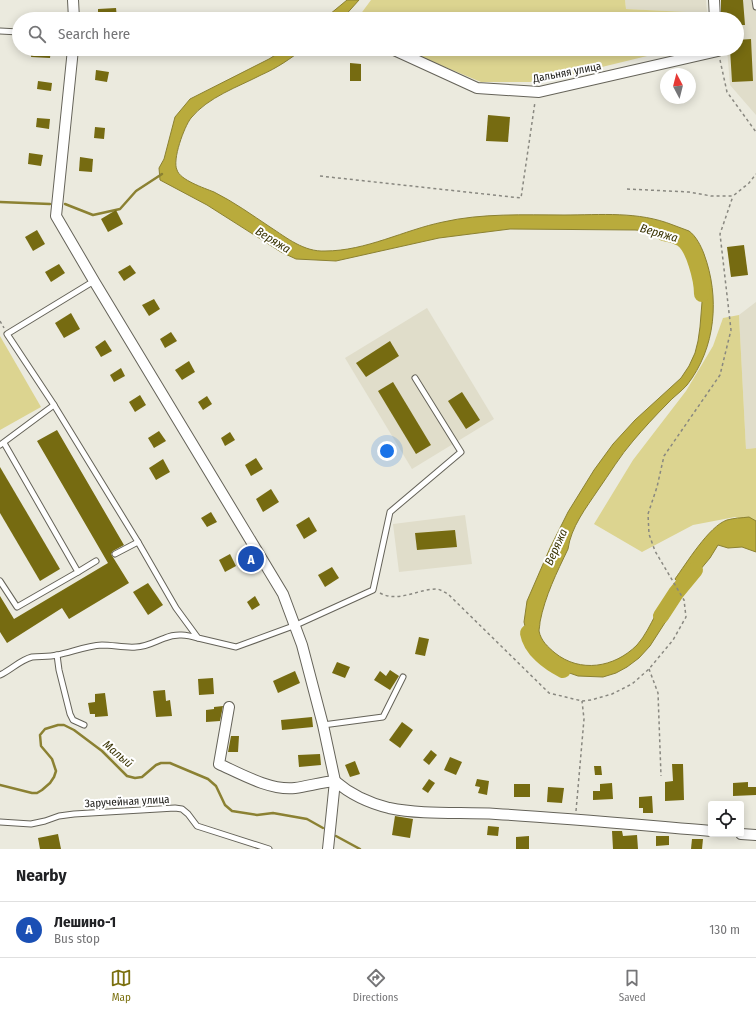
<!DOCTYPE html>
<html lang="en">
<head>
<meta charset="utf-8">
<style>
  :root { --surface:#fff; --page:#f6f6f6; --text:#202124; --muted:#757577; --line:#e0e0e0; --accent:#7b700f }
  body { margin:0; font-family:"Fira Sans Condensed",sans-serif; background:var(--page); color:var(--text) }
  .controls { position:absolute; right:12px; bottom:12px; display:grid; overflow:hidden; border-radius:4px; box-shadow:0 2px 10px #0003 }
  .controls button { width:36px; height:36px; display:grid; place-items:center; padding:0; border:0; border-bottom:1px solid var(--line); background:var(--surface); color:var(--text); font:20px sans-serif }
  .compass { position:absolute; left:660px; top:68px; width:36px; height:36px; border-radius:50%; background:var(--surface); box-shadow:0 2px 10px #0003; rotate:353deg }
  .you { position:absolute; left:387px; top:451px; width:14px; height:14px; margin:-10px; border:3px solid #fff; border-radius:50%; background:#1a73e8; box-shadow:0 0 0 6px #1a73e833 }
  .badge { display:grid; place-items:center; width:26px; height:26px; border-radius:50%; background:var(--accent); color:#fff; font-size:13px; font-weight:700 }
  .pin { position:absolute; translate:-50% -50%; border:2px solid #fff; box-shadow:0 1px 4px #0006 }
  .list { margin:0; padding:0; list-style:none }
  h2 { display:flex; justify-content:space-between; align-items:center; height:52px; margin:0; padding:0 16px; font-size:17px }
  h2 small { font-size:13px; font-weight:400; color:var(--muted) }
  .list li { display:grid; grid-template-columns:26px 1fr auto; gap:12px; align-items:center; box-sizing:border-box; height:56px; padding:0 16px; border-top:1px solid var(--line) }
  .list b { display:block; font-size:15px; white-space:nowrap }
  .list p { margin:0; font-size:13px; white-space:nowrap; color:var(--muted) }
  .list em { font-size:13px; font-style:normal; color:var(--muted) }
  .icon { flex:none; width:22px; height:22px; fill:none; stroke:currentColor; stroke-width:2; stroke-linecap:round; stroke-linejoin:round }
  .map { position:relative; flex:none; width:756px; height:849px; overflow:hidden }
  .search { position:absolute; background:var(--surface); box-shadow:0 2px 10px #0003; left:12px; right:12px; top:12px; height:44px; display:flex; align-items:center; gap:10px; box-sizing:border-box; padding:0 14px; border-radius:22px; color:var(--muted); font-size:15px }
  .sheet { height:108px; background:var(--surface) }
  nav { display:flex; justify-content:space-around; align-items:center; box-sizing:border-box; height:56px; border-top:1px solid var(--line); background:var(--surface); font-size:11px; color:var(--muted) }
  nav a { display:grid; justify-items:center; gap:2px }
  nav .on { color:var(--accent) }
  .map>svg:first-child { display:block }
  .built { fill:#e0ddca }
  .green { fill:#dcd490 }
  .water { fill:#b9ab3c; stroke:#8b8132 }
  .lines { fill:none; stroke-linecap:round; stroke-linejoin:round }
  .stream { stroke:#8b8132; stroke-width:2.5 }
  .river { stroke:#b9ab3c; stroke-width:16 }
  .building { fill:#766b11 }
  .service-casing { stroke:#656359; stroke-width:7 }
  .minor-casing { stroke:#656359; stroke-width:12 }
  .path { stroke:#898880; stroke-width:1.5; stroke-dasharray:3 3; stroke-linecap:butt }
  .service { stroke:#fff; stroke-width:5 }
  .minor { stroke:#fff; stroke-width:10 }
  .labels { text-anchor:middle; stroke-width:4; stroke-linejoin:round; paint-order:stroke }
  .street-label { font-size:11px; fill:#21201c; stroke:#fff }
  .water-label { font-size:12px; font-style:italic; fill:#3a3404; stroke:#fff }
</style>
</head>
<body>
<div class="map">
<svg width="756" height="849" viewBox="0 0 756 849">
  <rect width="100%" height="100%" fill="#ebeade"/>
  <g class="built">
    <polygon points="625,0 706,0 707,13 626,9"/>
    <polygon points="723,0 756,0 756,115 730,85 727,49 737,49 737,19"/>
    <polygon points="756,302 756,448 746,449 739,315"/>
    <polygon points="427,308 494,419 412,469 345,358"/>
    <polygon points="465,515 472,564 399,572 393,524"/>
  </g>
  <g class="green">
    <polygon points="371,0 625,0 626,9 707,13 707,19 357,19"/>
    <polygon points="402,49 676,49 540,82 481,82"/>
    <polygon points="739,315 746,449 756,448 756,525 735,517 693,525 642,552 594,524 633,460 686,391 713,346 723,318"/>
    <polygon points="0,336 41,407 0,430"/>
  </g>
  <g class="water">
    <polygon points="347,0 359,0 342,19 324,19"/>
    <path d="M285,49h18c-13,10 -26,19 -42,26 -23,12 -53,22 -70,43 -7,9 -19,42 -14,52 3,10 27,18 37,22 20,10 38,23 56,35 17,11 34,25 55,24 41,0 79,-21 118,-29 39,-9 81,-7 121,-7 37,0 74,-4 109,10 5,2 11,4 16,6 7,5 12,15 15,23 16,43 12,94 -17,131 -6,7 -14,12 -20,19 -12,12 -23,24 -34,37 -13,15 -23,32 -35,49 -12,18 -27,37 -30,59 -11,23 -23,47 -28,73 0,3 -1,7 -1,9 2,10 9,16 16,22 25,20 59,15 82,-8 8,-9 13,-20 19,-31 4,-7 9,-13 14,-20l7,10 -27,42 -11,12 -12,9 -11,6 -13,4 -25,-1 -17,-6 -16,-11 -16,-16 -5,-21 3,-21 23,-53 18,-36 26,-42 19,-26 22,-24 46,-42 8,-12 6,-13 3,-12 2,-14 2,-25 -1,-15 -2,-15 -14,-30 -16,-7 -17,-4 -17,-1 -125,-1 -71,9 -103,23 -40,-2 -15,-7 -74,-47 -47,-25 -1,-12 5,-9 11,-42 15,-18 79,-40z"/>
    <path d="M749,517l7,4v31l-14,-5 -14,1 -10,-3 -8,13 -26,31 -9,-10c11,-15 34,-53 52,-59 7,-2 14,-2 22,-3z"/>
  </g>
  <g class="lines">
    <g class="stream">
      <polyline points="0,202 50,204"/>
      <polyline points="65,204 93,215 120,209 136,191 162,174"/>
      <polyline points="0,785 32,793 37,793 42,790 50,783 54,777 56,771 52,759 41,746 40,735 45,729 58,725 64,725 74,730 102,751 127,776 135,778 142,777 156,765 161,763 170,763 208,779 216,786 225,805 232,811 257,815 273,813 307,819 323,828"/>
      <polyline points="336,836 360,849"/>
    </g>
    <g class="river">
      <path d="M664,233c6,1 13,3 18,6 12,8 20,41 20,55"/>
      <polyline points="661,616 676,593 695,570"/>
      <path d="M528,633c3,17 21,30 35,37"/>
    </g>
  </g>
  <g class="building">
    <polygon points="721,0 743,0 745,25 737,25 737,19 721,19"/>
    <polygon points="116,8 117,18 98,19 98,9"/>
    <polygon points="751,39 753,81 732,82 730,49 737,49 737,40"/>
    <polygon points="32,49 51,49 50,58 31,57"/>
    <polygon points="350,63 361,64 361,81 350,81"/>
    <polygon points="96,70 109,72 107,82 95,80"/>
    <polygon points="38,81 52,83 51,91 37,89"/>
    <polygon points="488,115 510,117 508,142 486,141"/>
    <polygon points="37,118 50,119 49,129 36,127"/>
    <polygon points="95,127 105,128 104,139 94,138"/>
    <polygon points="29,153 43,155 41,166 28,164"/>
    <polygon points="80,157 93,159 92,172 79,171"/>
    <polygon points="116,210 123,224 108,232 101,219"/>
    <polygon points="37,230 45,244 33,251 25,237"/>
    <polygon points="744,245 748,275 731,277 727,247"/>
    <polygon points="59,264 65,273 51,282 45,272"/>
    <polygon points="130,265 136,273 124,281 118,272"/>
    <polygon points="154,299 160,309 149,316 142,305"/>
    <polygon points="71,313 80,329 64,338 55,323"/>
    <polygon points="171,332 177,341 165,348 160,339"/>
    <polygon points="105,340 112,351 101,357 95,347"/>
    <polygon points="390,341 399,356 366,377 356,363"/>
    <polygon points="189,361 195,372 182,380 175,370"/>
    <polygon points="121,368 125,376 114,382 110,375"/>
    <polygon points="393,382 431,445 416,454 378,391"/>
    <polygon points="462,392 480,420 466,429 448,401"/>
    <polygon points="140,395 146,405 135,412 129,402"/>
    <polygon points="207,396 212,404 203,410 198,402"/>
    <polygon points="57,430 124,545 113,551 111,554 129,583 69,619 62,608 7,643 0,632 0,596 14,619 108,563 37,441"/>
    <polygon points="159,431 166,441 154,448 148,438"/>
    <polygon points="230,432 235,440 225,446 221,438"/>
    <polygon points="256,458 263,469 251,476 245,465"/>
    <polygon points="163,459 170,472 156,480 149,468"/>
    <polygon points="0,467 60,569 40,581 0,513"/>
    <polygon points="271,489 279,502 263,512 256,499"/>
    <polygon points="211,512 217,522 207,527 201,518"/>
    <polygon points="309,517 317,531 304,539 296,525"/>
    <polygon points="455,530 457,547 417,550 415,533"/>
    <polygon points="230,554 236,566 225,572 219,560"/>
    <polygon points="332,567 339,578 325,587 318,575"/>
    <polygon points="148,583 163,605 148,615 133,592"/>
    <polygon points="255,596 260,605 252,610 247,602"/>
    <polygon points="419,637 429,639 425,656 415,654"/>
    <polygon points="337,662 350,667 345,678 332,673"/>
    <polygon points="390,670 399,676 390,690 374,680 380,671 386,676"/>
    <polygon points="295,671 300,683 278,693 273,681"/>
    <polygon points="213,678 214,694 199,695 198,679"/>
    <polygon points="165,690 166,701 170,700 172,716 156,717 153,691"/>
    <polygon points="105,693 108,716 95,717 95,714 90,714 88,703 95,702 95,694"/>
    <polygon points="223,706 220,721 206,722 206,710 214,709 214,707"/>
    <polygon points="312,717 313,727 282,730 281,720"/>
    <polygon points="402,722 413,730 400,748 389,740"/>
    <polygon points="231,736 239,736 238,752 228,752"/>
    <polygon points="431,750 437,755 429,765 423,760"/>
    <polygon points="320,754 321,765 299,767 298,755"/>
    <polygon points="450,757 462,762 456,775 444,770"/>
    <polygon points="355,761 360,774 350,777 345,765"/>
    <polygon points="672,764 683,764 684,800 665,801 665,782 673,781"/>
    <polygon points="594,766 601,766 602,775 595,775"/>
    <polygon points="429,779 435,783 428,793 422,789"/>
    <polygon points="477,779 489,781 487,795 478,793 480,787 475,786"/>
    <polygon points="748,782 748,787 756,787 756,795 733,796 733,783"/>
    <polygon points="612,783 613,799 593,800 593,791 600,791 600,784"/>
    <rect x="514" y="784" width="16" height="13"/>
    <polygon points="548,787 564,788 562,803 547,802"/>
    <polygon points="652,796 653,813 643,813 643,808 639,808 639,797"/>
    <polygon points="395,816 413,819 410,838 392,835"/>
    <polygon points="488,826 499,827 498,836 487,835"/>
    <polygon points="612,831 622,831 623,836 637,835 638,849 613,849"/>
    <polygon points="58,834 61,849 40,849 38,838"/>
    <polygon points="529,836 529,849 516,849 516,837"/>
    <polygon points="656,836 669,836 669,845 656,846"/>
    <polygon points="692,839 703,839 702,849 691,849"/>
  </g>
  <g class="lines">
    <g class="service-casing">
      <g id="service">
        <polyline points="755,0 756,7"/>
        <polyline points="0,31 19,32"/>
        <polyline points="54,405 138,542"/>
        <polyline points="0,445 54,405 7,334 94,281"/>
        <polyline points="115,554 138,542 176,608 198,638 236,647 296,625 373,590 390,512 461,452 415,378"/>
        <polyline points="78,572 96,561"/>
        <polyline points="0,581 17,607 78,572 4,443"/>
        <polyline points="57,655 59,670 70,714 73,720 84,725"/>
        <path d="M0,675c11,-5 20,-15 32,-18 8,-1 17,0 25,-2 15,-3 29,-9 45,-10 11,0 23,3 34,2 11,0 20,-6 29,-9 11,-5 22,-3 33,0"/>
        <polyline points="323,725 383,717 403,677"/>
        <polyline points="0,822 31,824 45,821 59,816 74,814 175,808 182,809 188,814 197,826 269,849"/>
      </g>
    </g>
    <g class="minor-casing">
      <g id="minor">
        <polyline points="73,0 74,19"/>
        <polyline points="714,0 715,19"/>
        <polyline points="73,49 56,216 94,281 283,594 302,645 323,725 335,781 328,849"/>
        <polyline points="353,49 394,50 477,88 539,92 718,51 718,49"/>
        <path d="M229,707l-10,57c22,10 52,27 76,24 14,-2 27,-6 40,-7 16,14 34,22 54,27 34,7 72,4 107,6 71,4 143,11 215,17"/>
        <polyline points="741,834 756,835"/>
      </g>
    </g>
    <g class="path">
      <polyline points="720,60 727,92 756,132"/>
      <polyline points="320,176 521,198 535,102"/>
      <polyline points="627,189 689,192 711,196 733,196 749,183 756,174"/>
      <polyline points="0,321 4,328"/>
      <path d="M380,593c18,10 38,-4 56,-4 4,0 8,3 12,5l101,99 33,8 9,-1 21,-6 20,-10 17,-15 24,-29 13,-23 -2,-17 -29,-49 -6,-17 -1,-20 9,-27 7,-31 56,-81 11,-45 -11,-96 13,-38"/>
      <polyline points="649,669 658,693 661,776"/>
      <polyline points="576,811 584,719 582,701"/>
    </g>
    <use href="#service" class="service"/>
    <use href="#minor" class="minor"/>
  </g>
  <g class="labels">
    <g class="street-label">
      <text transform="translate(567 72) rotate(-11)" y="4">Дальняя улица</text>
      <text transform="translate(127 801) rotate(-3)" y="4">Заручейная улица</text>
    </g>
    <g class="water-label">
      <text transform="translate(659 233) rotate(16)" y="4">Веряжа</text>
      <text transform="translate(273 240) rotate(32)" y="4">Веряжа</text>
      <text transform="translate(556 547) rotate(-66)" y="4">Веряжа</text>
      <text transform="translate(118 754) rotate(40)" y="4">Малый</text>
    </g>
  </g>
</svg>
<div class="controls">
<button><svg class="icon" aria-label="locate" viewBox="0 0 24 24"><circle cx="12" cy="12" r="6"/><path d="M12 2v4M12 18v4M2 12h4M18 12h4"/></svg></button>
</div>
<svg class="compass" viewBox="-18 -18 36 36"><path d="M0-13l5 13h-10z" fill="#e53935"/><path d="M0 13l5-13h-10z" fill="#757577"/></svg>
<div class="you"></div>
<div class="pin badge" style="left:251px;top:559px;background:#1a4fb4">A</div>
<div class="search"><svg class="icon" aria-label="search" viewBox="0 0 24 24"><circle cx="10" cy="10" r="6"/><path d="M15 15l6 6"/></svg>Search here</div>
</div>
<section class="sheet">
<h2>Nearby<small></small></h2>
<ul class="list">
<li><span class="badge" style="background:#1a4fb4">A</span><div><b>Лешино-1</b><p>Bus stop</p></div><em>130 m</em></li>
</ul>
</section>
<nav>
<a class="on"><svg class="icon" aria-label="map" viewBox="0 0 24 24"><path d="M3 6l6-2 6 2 6-2v14l-6 2-6-2-6 2zM9 4v14M15 6v14"/></svg>Map</a>
<a><svg class="icon" aria-label="directions" viewBox="0 0 24 24"><path d="M12 3l9 9-9 9-9-9zM9 14v-3h6M13 9l2 2-2 2"/></svg>Directions</a>
<a><svg class="icon" aria-label="saved" viewBox="0 0 24 24"><path d="M7 4h10v16l-5-4-5 4z"/></svg>Saved</a>
</nav>
</body>
</html>
